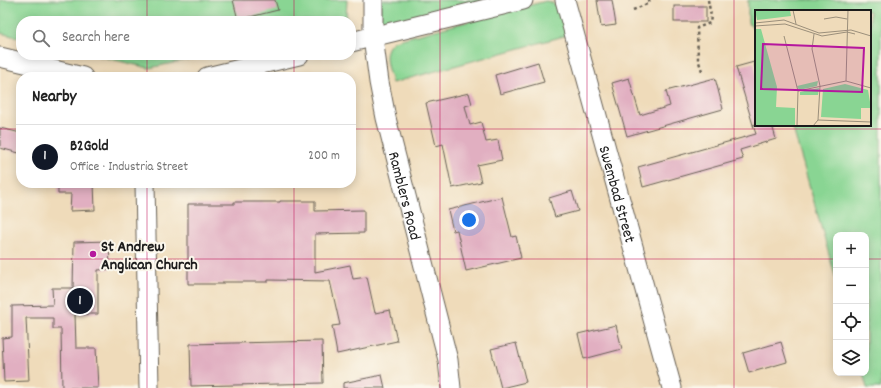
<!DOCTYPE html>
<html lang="en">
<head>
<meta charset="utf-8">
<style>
  :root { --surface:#fff; --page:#f6f6f6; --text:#222; --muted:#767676; --line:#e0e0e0; --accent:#111827 }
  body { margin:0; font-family:Dekko,sans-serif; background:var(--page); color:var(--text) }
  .controls { position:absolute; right:12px; bottom:12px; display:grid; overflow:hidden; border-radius:8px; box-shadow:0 2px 10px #0003 }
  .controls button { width:36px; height:36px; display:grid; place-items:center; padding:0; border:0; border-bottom:1px solid var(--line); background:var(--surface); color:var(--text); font:20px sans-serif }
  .you { position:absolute; left:469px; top:220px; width:14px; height:14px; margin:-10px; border:3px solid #fff; border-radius:50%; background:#1a73e8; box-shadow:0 0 0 6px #1a73e833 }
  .badge { display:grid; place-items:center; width:26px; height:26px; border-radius:50%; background:var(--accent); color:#fff; font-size:13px; font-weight:700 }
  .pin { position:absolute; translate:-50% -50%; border:2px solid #fff; box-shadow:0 1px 4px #0006 }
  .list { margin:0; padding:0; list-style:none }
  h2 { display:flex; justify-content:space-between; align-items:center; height:52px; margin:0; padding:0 16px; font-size:17px }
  h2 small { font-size:13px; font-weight:400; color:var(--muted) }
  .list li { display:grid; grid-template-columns:26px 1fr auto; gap:12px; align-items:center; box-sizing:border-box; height:64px; padding:0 16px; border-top:1px solid var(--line) }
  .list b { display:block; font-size:15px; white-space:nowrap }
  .list p { margin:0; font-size:13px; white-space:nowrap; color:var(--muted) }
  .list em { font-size:13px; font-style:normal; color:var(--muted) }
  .icon { flex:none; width:22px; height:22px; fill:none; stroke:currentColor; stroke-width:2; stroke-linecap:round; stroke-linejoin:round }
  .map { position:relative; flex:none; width:881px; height:388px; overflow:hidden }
  .search { position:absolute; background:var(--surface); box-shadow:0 2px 10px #0003; left:16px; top:16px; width:340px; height:44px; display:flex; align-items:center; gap:10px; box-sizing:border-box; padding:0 14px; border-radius:16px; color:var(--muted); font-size:15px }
  .panel { position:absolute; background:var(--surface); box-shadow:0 2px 10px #0003; left:16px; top:72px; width:340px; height:116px; border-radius:16px }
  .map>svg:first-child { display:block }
  .green { fill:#89d593; stroke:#527858 }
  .building { fill:#e1afc1 }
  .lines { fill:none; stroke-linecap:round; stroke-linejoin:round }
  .minor-casing { stroke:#665f53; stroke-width:21 }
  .path { stroke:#665f53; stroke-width:2.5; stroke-dasharray:3 3; stroke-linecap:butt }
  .minor { stroke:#fff; stroke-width:19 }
  .grid { fill:none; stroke:#c2185b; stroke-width:1; stroke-opacity:0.55 }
  .poi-dot { fill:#b5179e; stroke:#fbf7ec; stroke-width:1.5 }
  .labels { text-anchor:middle; stroke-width:4; stroke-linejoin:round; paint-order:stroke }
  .street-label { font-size:16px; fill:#1c1c1c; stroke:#fbf7ec }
  .poi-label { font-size:16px; font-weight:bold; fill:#1c1c1c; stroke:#fbf7ec; text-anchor:start }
  .inset-road { fill:none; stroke:#9b8f7b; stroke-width:1 }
  .view { fill:#b5179e; fill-opacity:0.15; stroke:#b5179e; stroke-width:2 }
  .inset-edge { fill:none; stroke:#1c1c1c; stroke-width:2 }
</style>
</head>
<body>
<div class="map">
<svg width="881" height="388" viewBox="0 0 881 388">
  <rect width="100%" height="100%" fill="#fbf7ec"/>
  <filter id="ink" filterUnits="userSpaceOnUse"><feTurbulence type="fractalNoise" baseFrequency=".025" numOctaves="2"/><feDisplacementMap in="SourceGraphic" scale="8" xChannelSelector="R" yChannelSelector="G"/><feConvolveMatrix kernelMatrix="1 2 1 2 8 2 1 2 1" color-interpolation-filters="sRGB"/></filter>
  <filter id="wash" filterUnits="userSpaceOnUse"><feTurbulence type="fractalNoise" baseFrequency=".012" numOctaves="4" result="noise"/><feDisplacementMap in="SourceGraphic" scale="16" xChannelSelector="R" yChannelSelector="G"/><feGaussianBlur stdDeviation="0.9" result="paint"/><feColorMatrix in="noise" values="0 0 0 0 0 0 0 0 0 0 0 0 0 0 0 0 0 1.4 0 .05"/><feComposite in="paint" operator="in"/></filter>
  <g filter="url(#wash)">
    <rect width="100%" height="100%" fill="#efdbba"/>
    <g class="green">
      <polygon points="0,0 347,0 346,19 339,21 21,21 21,38 0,33"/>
      <polygon points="380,0 487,0 387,24 380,19"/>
      <polygon points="748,0 881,0 881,388 867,388 863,373 866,373 866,235 836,235 836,279 792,125 870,125 870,11 756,11 756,33 748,22"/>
      <path d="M546,1c17,3 17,19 22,34l-176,48c-4,-15 -12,-31 2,-42z"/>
      <polygon points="94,55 210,55 149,68"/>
    </g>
    <g id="blocks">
      <g class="building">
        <polygon points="233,0 275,0 278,10 238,20"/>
        <polygon points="597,0 612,0 616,25 601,27"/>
        <rect x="674" y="6" width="32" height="16"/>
        <polygon points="538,62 544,82 500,94 495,75"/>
        <polygon points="754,62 756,71 756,124 753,125 736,67"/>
        <polygon points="629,78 640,115 670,106 666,91 715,78 723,109 627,136 612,83"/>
        <polygon points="469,93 472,104 465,106 470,125 481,122 486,142 498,140 502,160 477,165 481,182 452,188 443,144 436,146 426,103"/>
        <polygon points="753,125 772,125 776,139 740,150 743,159 643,187 638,167 756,134"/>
        <polygon points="0,128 21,133 21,145 19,153 0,148"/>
        <polygon points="58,183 94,183 95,210 70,211 71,194 58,194"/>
        <polygon points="572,191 578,211 555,217 549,198"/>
        <polygon points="502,197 512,237 516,236 521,258 466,271 457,230 453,231 448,210"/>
        <polygon points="280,201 315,201 315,211 364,210 364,233 315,234 315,272 350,265 353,279 367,277 375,313 390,310 397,341 337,354 332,326 340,325 330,281 268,280 268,282 223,282 223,284 188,284 188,204 234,204 234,202 280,202"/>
        <polygon points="109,241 110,269 98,270 98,314 75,314 76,348 96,348 98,388 62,388 61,329 53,329 53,318 26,318 29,381 4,382 2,338 12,337 12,306 53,305 52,288 73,288 74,242"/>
        <polygon points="616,325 622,349 584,359 578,334"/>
        <polygon points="322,341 323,383 191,386 190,344"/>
        <polygon points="781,342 787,362 749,373 743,353"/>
        <polygon points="516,343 526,382 501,388 491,349"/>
        <polygon points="382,375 385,388 343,388 343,383"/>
      </g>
    </g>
  </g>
  <g filter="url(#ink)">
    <use href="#blocks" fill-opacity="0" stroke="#665f53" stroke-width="1"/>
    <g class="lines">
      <g class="minor-casing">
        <g id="minor">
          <path id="s1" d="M373,0v37l6,45 7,36 62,242 3,28"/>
          <path id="s2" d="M565,0l107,388"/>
          <polyline points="351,42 523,0"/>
          <polyline points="0,57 83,77"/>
          <polyline points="207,77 299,55"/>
          <polyline points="145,183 149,388"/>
        </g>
      </g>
      <g class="path">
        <polyline points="633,10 647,4 650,0"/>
        <polyline points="702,71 698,59 697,28 710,23 711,16 708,0"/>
      </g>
      <use href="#minor" class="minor"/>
    </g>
  </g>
  <path class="grid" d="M147,0v21M294,0v21M440,0v388M587,0v388M734,0v388M147,55v22M294,55v22M0,129h21M351,129h530M147,183v205M294,183v205M0,259h836M866,259h15"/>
  <circle class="poi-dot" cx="93" cy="254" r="4"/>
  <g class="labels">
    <g class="street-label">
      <text dy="6" stroke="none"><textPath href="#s2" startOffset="201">Swembad Street</textPath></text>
      <text dy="6" stroke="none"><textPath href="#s1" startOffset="199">Ramblers Road</textPath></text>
    </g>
    <g class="poi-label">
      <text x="101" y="251">St Andrew<tspan x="101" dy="18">Anglican Church</tspan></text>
    </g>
  </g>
  <g transform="translate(755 10)">
    <rect width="116" height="116" fill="#efdbba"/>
    <path d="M0,0h35l1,6 -34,4zM0,19h6l16,58 -1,20 19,1v18h-40zM63,71l-1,5 -18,4 -2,-4zM90,74l23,6 3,18h-10v11l-40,-2 2,-28zM64,78l-1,7h-18v-3z" fill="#89d593"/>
    <path class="inset-road" d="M38,0l3,14M69,9l12,-2 11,2M0,13l29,-3 35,13 32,-3 20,6M0,16l30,-2 37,12 25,-4 8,2M29,26l14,55 -1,35M91,71l2,-71M43,81l48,-10 25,7M63,110l53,2M58,116l5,-6 2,-34 -8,-37 2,-15"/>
    <path class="view" d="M8,34l101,4 -2,44 -101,-3z"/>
    <rect width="116" height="116" class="inset-edge"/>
  </g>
</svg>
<div class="controls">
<button>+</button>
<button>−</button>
<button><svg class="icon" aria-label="locate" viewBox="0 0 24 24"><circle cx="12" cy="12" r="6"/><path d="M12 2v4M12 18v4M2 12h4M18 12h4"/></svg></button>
<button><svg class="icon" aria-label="layers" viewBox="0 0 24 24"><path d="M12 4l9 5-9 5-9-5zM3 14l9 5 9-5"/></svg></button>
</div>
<div class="you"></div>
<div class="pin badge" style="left:80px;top:301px">1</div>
<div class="search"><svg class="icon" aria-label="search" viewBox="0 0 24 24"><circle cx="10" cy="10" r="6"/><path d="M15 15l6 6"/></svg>Search here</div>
<section class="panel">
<h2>Nearby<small></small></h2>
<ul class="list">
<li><span class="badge">1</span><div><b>B2Gold</b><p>Office · Industria Street</p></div><em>200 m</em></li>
</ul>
</section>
</div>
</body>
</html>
